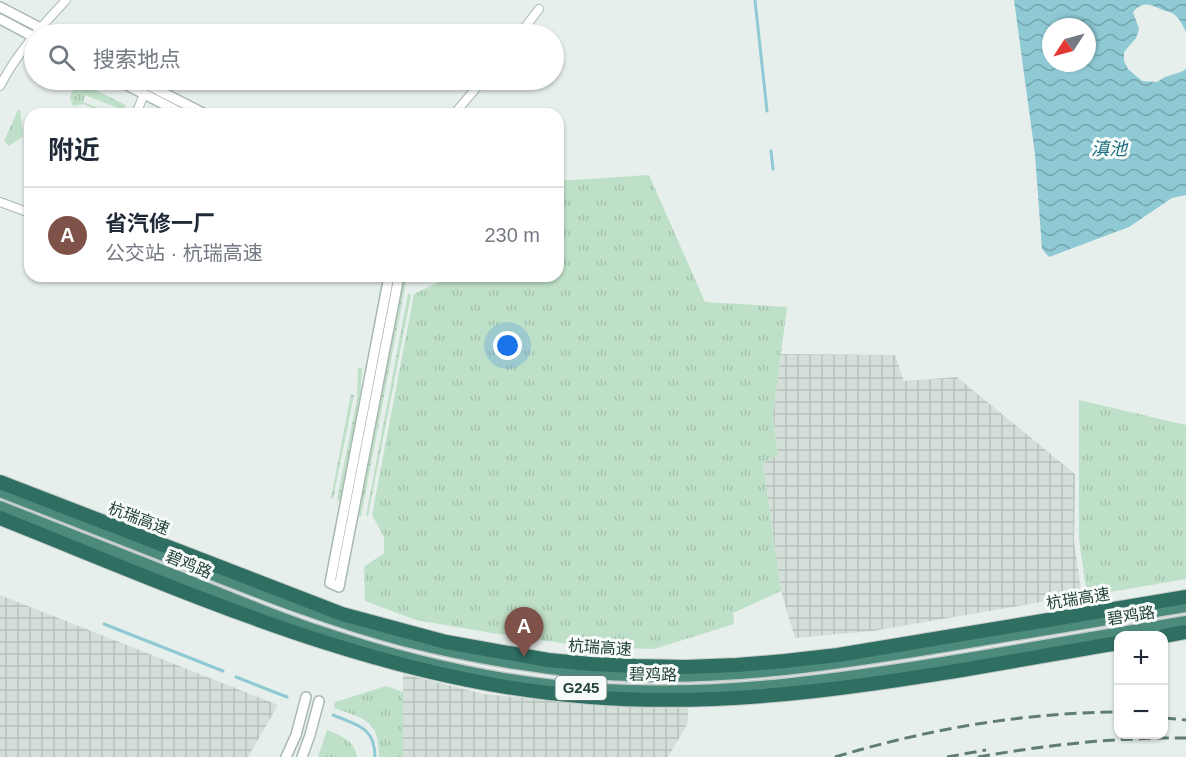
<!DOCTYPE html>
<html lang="zh">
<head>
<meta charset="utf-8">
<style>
  :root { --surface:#fff; --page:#f6f6f7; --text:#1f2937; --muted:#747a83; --line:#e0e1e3; --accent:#7f5249 }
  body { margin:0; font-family:Arial,"Noto Sans SC",sans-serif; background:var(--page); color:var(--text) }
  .controls { position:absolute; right:18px; bottom:18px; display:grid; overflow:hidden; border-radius:12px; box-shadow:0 2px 4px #0004 }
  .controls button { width:54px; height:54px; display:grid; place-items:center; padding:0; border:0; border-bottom:2px solid var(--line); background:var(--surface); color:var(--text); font:30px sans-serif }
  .compass { position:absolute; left:1042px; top:18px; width:54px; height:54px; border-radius:50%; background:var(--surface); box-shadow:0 2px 4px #0004; rotate:234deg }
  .you { position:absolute; left:508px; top:346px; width:21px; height:21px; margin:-15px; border:4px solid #fff; border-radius:50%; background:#1a73e8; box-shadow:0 0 0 9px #1a73e833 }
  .badge { display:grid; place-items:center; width:39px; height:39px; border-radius:50%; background:var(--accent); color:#fff; font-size:20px; font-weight:700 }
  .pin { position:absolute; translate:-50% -50px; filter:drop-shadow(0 2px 3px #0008) }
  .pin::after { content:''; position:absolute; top:32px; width:21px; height:18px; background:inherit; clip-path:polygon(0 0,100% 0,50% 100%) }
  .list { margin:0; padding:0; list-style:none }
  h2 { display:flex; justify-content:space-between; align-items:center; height:78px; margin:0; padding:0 24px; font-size:26px }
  h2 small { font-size:20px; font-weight:400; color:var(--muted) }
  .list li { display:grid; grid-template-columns:39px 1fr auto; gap:18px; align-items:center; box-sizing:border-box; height:96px; padding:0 24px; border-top:2px solid var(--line) }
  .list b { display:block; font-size:22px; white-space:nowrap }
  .list p { margin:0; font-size:20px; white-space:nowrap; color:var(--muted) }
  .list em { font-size:20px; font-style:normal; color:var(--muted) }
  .icon { flex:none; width:33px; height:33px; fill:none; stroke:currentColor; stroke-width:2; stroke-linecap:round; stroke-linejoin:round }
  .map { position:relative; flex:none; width:1186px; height:757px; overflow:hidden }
  .search { position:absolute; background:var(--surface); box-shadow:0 2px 4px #0004; left:24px; top:24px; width:540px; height:66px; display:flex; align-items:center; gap:15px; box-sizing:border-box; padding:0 21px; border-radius:33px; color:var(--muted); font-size:22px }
  .panel { position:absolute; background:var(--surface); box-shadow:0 2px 4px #0004; left:24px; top:108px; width:540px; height:174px; border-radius:18px }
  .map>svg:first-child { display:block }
  .industrial { fill:url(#industrial-grid) }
  .grass { fill:url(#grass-tufts) }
  .forest { fill:url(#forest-crowns) }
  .water { fill:url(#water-waves); fill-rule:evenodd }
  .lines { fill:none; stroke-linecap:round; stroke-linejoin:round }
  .stream { stroke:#8ec9d4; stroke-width:3 }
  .minor-casing { stroke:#a8b8b2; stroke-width:10 }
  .tertiary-casing { stroke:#a8b8b2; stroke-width:12 }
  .trunk-casing { stroke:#c2cac8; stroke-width:15 }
  .motorway-casing { stroke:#c2cac8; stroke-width:16 }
  .minor { stroke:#fff; stroke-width:8 }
  .tertiary { stroke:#fff; stroke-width:9 }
  .trunk { stroke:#4c8a7c; stroke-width:12 }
  .motorway { stroke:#2f6f62; stroke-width:14 }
  .rail { stroke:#5f7d75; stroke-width:3; stroke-dasharray:12 6; stroke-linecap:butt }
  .labels { text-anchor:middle; stroke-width:6; stroke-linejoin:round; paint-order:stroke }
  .shield { fill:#f7fbf9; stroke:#637a73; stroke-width:1.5 }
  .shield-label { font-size:15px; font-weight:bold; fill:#24423a }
  .street-label { font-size:16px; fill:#24423a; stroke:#f7fbf9 }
  .water-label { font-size:18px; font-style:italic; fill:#1c6f80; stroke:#f7fbf9 }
</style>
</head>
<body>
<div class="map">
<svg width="1186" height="757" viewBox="0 0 1186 757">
  <defs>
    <pattern id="industrial-grid" width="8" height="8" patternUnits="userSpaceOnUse" patternTransform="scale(1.5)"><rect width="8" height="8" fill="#d4dfda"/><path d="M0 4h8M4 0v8" fill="none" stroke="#b6c1bc"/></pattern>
    <pattern id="grass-tufts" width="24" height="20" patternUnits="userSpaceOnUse" patternTransform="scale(1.5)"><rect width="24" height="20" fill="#bfe0c8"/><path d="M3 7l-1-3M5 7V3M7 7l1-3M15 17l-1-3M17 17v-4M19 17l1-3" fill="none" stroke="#a4c1ad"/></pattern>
    <pattern id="forest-crowns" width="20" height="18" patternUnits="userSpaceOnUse" patternTransform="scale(1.5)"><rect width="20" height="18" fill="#bfe0c8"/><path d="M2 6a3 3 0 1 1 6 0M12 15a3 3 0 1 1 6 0" fill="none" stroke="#a4c1ad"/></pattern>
    <pattern id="water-waves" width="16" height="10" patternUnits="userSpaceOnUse" patternTransform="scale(1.5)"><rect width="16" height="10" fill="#8ec9d4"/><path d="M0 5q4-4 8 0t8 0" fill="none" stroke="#74a5ad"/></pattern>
  </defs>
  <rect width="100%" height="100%" fill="#e6efeb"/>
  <g class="industrial">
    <polygon points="781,354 895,355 904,381 957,377 1075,474 1074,542 1082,595 873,631 795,638 781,591 763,463 778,455 773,415"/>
    <polygon points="0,595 278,705 248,757 0,757"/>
    <polygon points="403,674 484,694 579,703 688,705 688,723 668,757 403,757"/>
  </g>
  <g class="grass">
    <polygon points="88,86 125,105 125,109 123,110 85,95 83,102 114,114 108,114 83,104 73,106 70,98 72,91"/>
    <polygon points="18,110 20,110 23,135 21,138 9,146 4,141"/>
    <polygon points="649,175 705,302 787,307 773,415 778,455 763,463 781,591 733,613 734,624 654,649 589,647 492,633 416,620 365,601 364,567 384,553 384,537 372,515 414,294 451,276 558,276 558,181"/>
    <polygon points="1079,400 1186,425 1186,579 1087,596 1079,539"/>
    <path d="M386,686l17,6v65h-24c0,-37 -14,-38 -45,-49l1,-6z"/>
    <path d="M327,730c15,6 27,10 30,27h-39z"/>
  </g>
  <g class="forest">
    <polygon points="404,280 406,282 361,516 360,517 358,516"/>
    <polygon points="408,294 411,295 368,516 366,516"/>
    <polygon points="358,368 362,368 360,400 340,502 337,499 357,400"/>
    <polygon points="351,394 354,395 333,499 331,498"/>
  </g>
  <path class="water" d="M1014,0h172v32c-3,-6 -5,-11 -10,-16 -4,-4 -8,-4 -13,-6 -13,-5 -19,-10 -30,2l6,17 -3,9 -12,14v9l4,8 14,12 15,1 8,-5 16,-5 5,-3v126l-14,3 -43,29 -80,30 -7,-8 -7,-95zM1051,27h36v36h-36z"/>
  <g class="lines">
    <g class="stream">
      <polyline points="755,0 767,111"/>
      <polyline points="771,151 773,169"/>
      <polyline points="104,624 223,671"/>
      <polyline points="236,677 287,697"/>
      <path d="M333,715c24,10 42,12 42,42"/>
    </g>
    <g class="minor-casing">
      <g id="minor">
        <polyline points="520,34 539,9"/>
        <path d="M0,86c17,-33 41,-59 66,-86"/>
        <polyline points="136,114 144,94"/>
        <polyline points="454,114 483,80"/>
        <polyline points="0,202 30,213"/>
      </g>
    </g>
    <g class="tertiary-casing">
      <g id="tertiary">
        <polyline points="0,7 52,34"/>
        <polyline points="0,19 34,37"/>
        <polyline points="117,80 183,114"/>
        <polyline points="138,80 205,114"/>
        <polyline points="389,276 330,583 339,587 399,276"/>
        <polyline points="286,757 296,735 306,697"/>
        <polyline points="302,757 310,735 319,701"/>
      </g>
    </g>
    <g class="trunk-casing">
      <g id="trunk">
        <path d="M0,491c65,25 129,51 194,76 69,27 137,54 209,73 63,16 128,27 193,33 116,10 233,-8 348,-27 81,-13 161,-27 242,-40"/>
        <path d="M0,507c61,24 122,48 183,72 45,18 91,38 137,53 89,30 189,53 282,58 123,7 245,-11 366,-31 73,-12 145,-25 218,-37"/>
      </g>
    </g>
    <g class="motorway-casing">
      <g id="motorway">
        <polyline points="0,482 342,614 446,642 548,660 591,664 636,666 686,667 737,665 785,661 838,655 1186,597"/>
        <path d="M0,518c191,76 382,164 590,179 178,14 354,-25 528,-54"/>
        <polyline points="1164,636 1186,632"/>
      </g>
    </g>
    <use href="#minor" class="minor"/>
    <use href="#tertiary" class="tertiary"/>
    <use href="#trunk" class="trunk"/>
    <use href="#motorway" class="motorway"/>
    <g class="rail">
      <polyline points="1164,718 1186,720"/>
      <path d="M835,757c93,-28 186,-44 283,-45"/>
      <polyline points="947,757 986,750"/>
      <path d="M978,757c69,-12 138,-20 208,-19"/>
    </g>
  </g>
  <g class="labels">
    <rect class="shield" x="555.5" y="676" width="51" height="24" rx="4.5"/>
    <g class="shield-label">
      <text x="581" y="693">G245</text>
    </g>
    <g class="street-label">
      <text transform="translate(139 518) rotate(21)" y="6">杭瑞高速</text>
      <text transform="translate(189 564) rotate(22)" y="6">碧鸡路</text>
      <text transform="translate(1078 598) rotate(-9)" y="6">杭瑞高速</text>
      <text transform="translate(1131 615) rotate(-9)" y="6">碧鸡路</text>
      <text transform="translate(600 647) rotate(4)" y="6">杭瑞高速</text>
      <text transform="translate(653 674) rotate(1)" y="6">碧鸡路</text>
    </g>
    <g class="water-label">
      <text x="1109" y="155">滇池</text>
    </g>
  </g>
</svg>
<div class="controls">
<button>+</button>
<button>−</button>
</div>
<svg class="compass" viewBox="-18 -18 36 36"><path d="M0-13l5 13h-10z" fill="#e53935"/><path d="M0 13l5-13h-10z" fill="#747a83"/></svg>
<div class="you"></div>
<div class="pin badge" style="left:524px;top:657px">A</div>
<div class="search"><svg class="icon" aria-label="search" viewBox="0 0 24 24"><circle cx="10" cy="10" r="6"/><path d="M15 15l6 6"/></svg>搜索地点</div>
<section class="panel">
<h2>附近<small></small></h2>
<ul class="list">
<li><span class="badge">A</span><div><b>省汽修一厂</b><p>公交站 · 杭瑞高速</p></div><em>230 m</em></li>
</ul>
</section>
</div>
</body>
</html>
